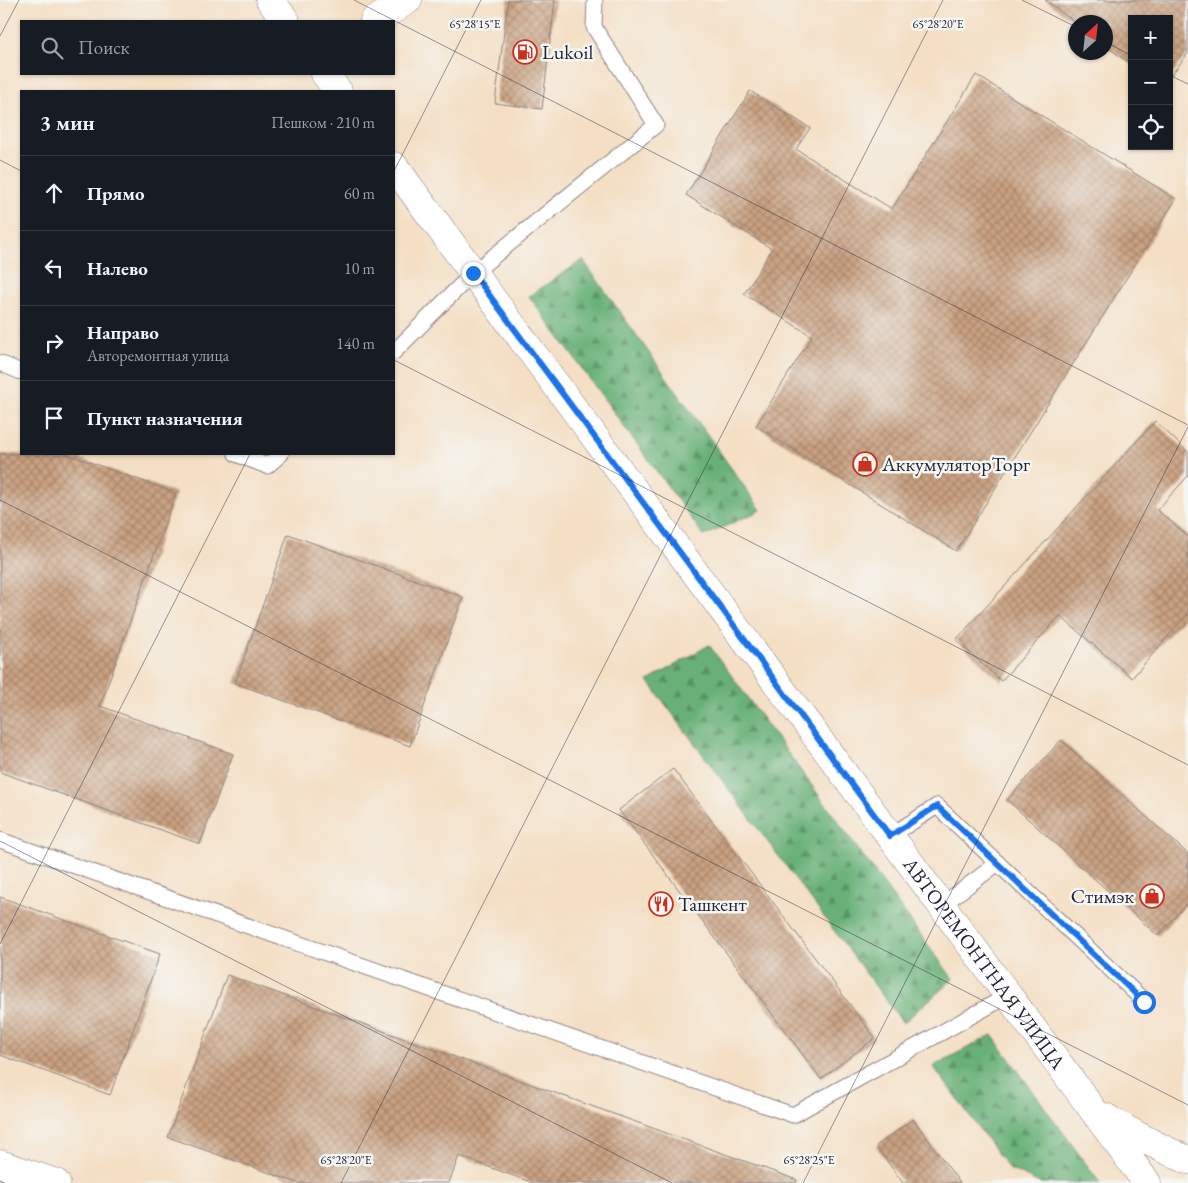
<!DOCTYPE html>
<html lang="ru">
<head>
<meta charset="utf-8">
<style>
  :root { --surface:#171b24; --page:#242831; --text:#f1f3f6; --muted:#9ea1a6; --line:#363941 }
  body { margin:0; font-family:"EB Garamond",serif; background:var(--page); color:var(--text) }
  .controls { position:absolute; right:15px; top:15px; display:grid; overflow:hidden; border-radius:0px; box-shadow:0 1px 4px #0004 }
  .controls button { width:45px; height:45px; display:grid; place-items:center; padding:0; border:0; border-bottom:1px solid var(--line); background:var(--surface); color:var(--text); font:25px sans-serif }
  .compass { position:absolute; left:1068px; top:15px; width:45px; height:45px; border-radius:50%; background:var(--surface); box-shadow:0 1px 4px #0004; rotate:27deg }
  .stop { position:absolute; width:15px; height:15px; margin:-11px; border:4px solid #1a73e8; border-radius:50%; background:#fff }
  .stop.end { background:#1a73e8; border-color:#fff; box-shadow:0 1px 5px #0008 }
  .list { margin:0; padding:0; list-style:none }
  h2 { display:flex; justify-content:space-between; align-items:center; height:65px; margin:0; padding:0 20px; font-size:21px }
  h2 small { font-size:16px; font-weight:400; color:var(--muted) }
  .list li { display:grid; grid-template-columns:32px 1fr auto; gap:15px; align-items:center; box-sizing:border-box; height:75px; padding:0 20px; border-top:1px solid var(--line) }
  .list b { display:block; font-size:19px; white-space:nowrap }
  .list p { margin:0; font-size:16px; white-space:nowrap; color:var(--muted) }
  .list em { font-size:16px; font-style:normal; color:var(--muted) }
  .icon { flex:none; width:28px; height:28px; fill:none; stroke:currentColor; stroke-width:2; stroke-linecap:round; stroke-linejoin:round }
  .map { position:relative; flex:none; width:1188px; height:1183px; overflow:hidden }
  .search { position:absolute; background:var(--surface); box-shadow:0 1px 4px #0004; left:20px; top:20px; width:375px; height:55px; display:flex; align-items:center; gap:12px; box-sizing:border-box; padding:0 18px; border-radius:0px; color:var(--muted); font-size:19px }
  .panel { position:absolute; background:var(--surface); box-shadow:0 1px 4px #0004; left:20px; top:90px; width:375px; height:365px; border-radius:0px }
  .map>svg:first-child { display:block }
  .forest { fill:url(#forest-firs); stroke:#456959 }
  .building { fill:url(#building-cross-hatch) }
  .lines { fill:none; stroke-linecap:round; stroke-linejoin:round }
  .lane-casing { stroke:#8b8080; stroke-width:17 }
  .street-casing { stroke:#8b8080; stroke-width:29 }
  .secondary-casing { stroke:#8b8080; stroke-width:29 }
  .lane { stroke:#fff; stroke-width:15 }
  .street { stroke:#fff; stroke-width:28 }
  .secondary { stroke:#fff; stroke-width:28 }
  .route { stroke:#1a73e8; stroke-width:6 }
  .ticks { fill:none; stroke:#22223b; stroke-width:1; stroke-opacity:0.45 }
  .labels { text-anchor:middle; stroke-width:5; stroke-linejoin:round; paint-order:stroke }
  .poi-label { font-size:20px; fill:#22223b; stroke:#f6f6f2; text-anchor:start }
  .street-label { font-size:20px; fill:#22223b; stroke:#f6f6f2 }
  .ticks-label { font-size:12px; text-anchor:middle; fill:#22223b; stroke:#f6f6f2; stroke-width:5; stroke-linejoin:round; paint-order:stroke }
</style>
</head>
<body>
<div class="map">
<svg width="1188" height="1183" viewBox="0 0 1188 1183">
  <defs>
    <pattern id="forest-firs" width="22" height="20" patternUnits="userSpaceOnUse" patternTransform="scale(1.25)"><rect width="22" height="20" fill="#68b077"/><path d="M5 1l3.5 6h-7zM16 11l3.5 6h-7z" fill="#558f63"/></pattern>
    <pattern id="building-cross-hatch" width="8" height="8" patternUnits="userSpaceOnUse" patternTransform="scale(1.25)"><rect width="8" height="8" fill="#caa181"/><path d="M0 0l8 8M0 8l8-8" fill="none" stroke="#a4836b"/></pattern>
  </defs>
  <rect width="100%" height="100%" fill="#f6f6f2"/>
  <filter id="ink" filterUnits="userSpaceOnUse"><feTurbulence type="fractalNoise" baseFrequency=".02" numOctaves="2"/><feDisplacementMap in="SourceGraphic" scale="10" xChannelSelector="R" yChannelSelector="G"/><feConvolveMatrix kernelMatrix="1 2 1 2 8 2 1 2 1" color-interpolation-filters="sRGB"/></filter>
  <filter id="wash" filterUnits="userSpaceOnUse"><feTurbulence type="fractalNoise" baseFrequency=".0096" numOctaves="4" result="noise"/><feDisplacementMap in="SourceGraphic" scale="20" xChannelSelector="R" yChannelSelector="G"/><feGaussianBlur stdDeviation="1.12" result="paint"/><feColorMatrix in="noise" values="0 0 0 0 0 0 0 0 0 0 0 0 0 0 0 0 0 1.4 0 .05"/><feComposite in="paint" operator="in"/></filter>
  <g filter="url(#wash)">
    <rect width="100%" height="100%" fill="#f4dfc5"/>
    <g class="forest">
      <polygon points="583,260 761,510 704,536 529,296"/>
      <polygon points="709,645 953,979 903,1023 648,681"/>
      <polygon points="992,1035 1100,1183 1040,1183 1009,1169 933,1066"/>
    </g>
    <g id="blocks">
      <g class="building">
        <polygon points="508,0 555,0 542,109 495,103"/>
        <polygon points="1045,0 1188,0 1188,53 1169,78 1169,19 1132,19 1132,65 1106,46 1106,22 1076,23"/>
        <polygon points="976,75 1176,199 956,551 756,426 812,336 744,294 772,249 686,195 750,91 810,128 796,149 892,209"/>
        <polygon points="1155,421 1188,452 1188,476 1157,510 1188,536 1188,613 1132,678 1060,616 1001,681 956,640"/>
        <polygon points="0,454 67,454 176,493 100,706 233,754 200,844 0,772"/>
        <polygon points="288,534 463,597 410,746 235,683"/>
        <polygon points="1061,740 1188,854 1188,902 1158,936 1007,800"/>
        <polygon points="673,769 875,1038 821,1079 619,810"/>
        <polygon points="0,897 160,954 110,1095 0,1055"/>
        <polygon points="227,975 797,1180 796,1183 533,1183 459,1156 449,1183 298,1183 168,1137"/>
        <polygon points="913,1119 960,1183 903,1183 876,1146"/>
      </g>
    </g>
  </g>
  <g filter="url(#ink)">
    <use href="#blocks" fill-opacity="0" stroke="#8b8080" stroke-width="1"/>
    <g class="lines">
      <g class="lane-casing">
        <g id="lane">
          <polyline points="394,352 473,273 656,125 594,27 595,0"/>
          <polyline points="0,363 21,372"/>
          <polyline points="236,454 267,466 281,454"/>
          <polyline points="890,836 937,806 1144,1001"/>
          <polyline points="0,840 793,1115 1009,995"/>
          <polyline points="942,905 998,863"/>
        </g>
      </g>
      <g class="street-casing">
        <g id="street">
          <polyline points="374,21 408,0"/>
          <polyline points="0,1164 56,1183"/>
        </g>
      </g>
      <g class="secondary-casing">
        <g id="secondary">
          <polyline points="270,0 286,21"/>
          <polyline points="325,74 338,91"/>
          <path id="s1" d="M394,166l753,1017"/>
          <path d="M1105,1117c27,16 54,31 83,43"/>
        </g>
      </g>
      <use href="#lane" class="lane"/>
      <use href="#street" class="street"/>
      <use href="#secondary" class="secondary"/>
    </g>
  </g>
  <g class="lines" filter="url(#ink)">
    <polyline class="route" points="473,273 890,836 937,806 1144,1002"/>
  </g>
  <path class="ticks" d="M354,0l834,425M1022,0l54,27M0,36l19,-36M1106,42l26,14M1169,75l19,9M0,160l21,11M394,171l87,-171M394,360l794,405M0,500l1188,605M0,841l672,342M0,944l250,-490M0,1181l4,2M341,1183l602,-1183M803,1183l385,-756"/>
  <defs>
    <g id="fuel-ring" transform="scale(1.25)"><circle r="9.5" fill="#f6f6f2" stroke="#c8321e" stroke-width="1.5"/><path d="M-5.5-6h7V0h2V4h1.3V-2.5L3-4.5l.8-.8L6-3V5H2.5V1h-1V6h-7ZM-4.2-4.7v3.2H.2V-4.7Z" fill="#c8321e"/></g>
    <g id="shop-ring" transform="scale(1.25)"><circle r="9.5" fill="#f6f6f2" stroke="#c8321e" stroke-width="1.5"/><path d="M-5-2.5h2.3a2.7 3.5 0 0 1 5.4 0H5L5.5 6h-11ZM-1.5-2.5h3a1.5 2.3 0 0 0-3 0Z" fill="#c8321e"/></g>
    <g id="restaurant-ring" transform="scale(1.25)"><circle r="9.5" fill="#f6f6f2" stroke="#c8321e" stroke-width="1.5"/><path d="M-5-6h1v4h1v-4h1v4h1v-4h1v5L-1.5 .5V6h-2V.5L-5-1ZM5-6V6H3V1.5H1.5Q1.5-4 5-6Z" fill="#c8321e"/></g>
  </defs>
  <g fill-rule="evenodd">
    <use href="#fuel-ring" x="525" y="52"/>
    <use href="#shop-ring" x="865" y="464"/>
    <use href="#shop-ring" x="1152" y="896"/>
    <use href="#restaurant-ring" x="661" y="904"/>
  </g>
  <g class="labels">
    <g class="poi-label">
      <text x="542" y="59">Lukoil</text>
      <text x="882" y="471">АккумуляторТорг</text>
      <text x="1134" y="903" text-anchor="end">Стимэк</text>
      <text x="678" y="911">Ташкент</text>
    </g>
    <g class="street-label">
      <text dy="7" stroke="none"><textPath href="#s1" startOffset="992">АВТОРЕМОНТНАЯ УЛИЦА</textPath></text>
    </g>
  </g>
  <g class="ticks-label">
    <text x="475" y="28">65°28'15"E</text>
    <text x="938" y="28">65°28'20"E</text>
    <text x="346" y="1164">65°28'20"E</text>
    <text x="809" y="1164">65°28'25"E</text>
  </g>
</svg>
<div class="controls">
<button>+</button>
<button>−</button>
<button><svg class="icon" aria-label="locate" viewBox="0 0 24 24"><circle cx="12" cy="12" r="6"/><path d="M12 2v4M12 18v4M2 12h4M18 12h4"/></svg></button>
</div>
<svg class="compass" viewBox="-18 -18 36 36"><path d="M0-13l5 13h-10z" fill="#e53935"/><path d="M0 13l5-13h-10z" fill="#9ea1a6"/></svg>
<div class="stop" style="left:1144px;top:1002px"></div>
<div class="stop end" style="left:473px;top:273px"></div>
<div class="search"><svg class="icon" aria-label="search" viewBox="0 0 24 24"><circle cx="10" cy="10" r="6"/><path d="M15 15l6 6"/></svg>Поиск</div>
<section class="panel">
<h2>3 мин<small>Пешком · 210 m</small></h2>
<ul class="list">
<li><svg class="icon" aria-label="ahead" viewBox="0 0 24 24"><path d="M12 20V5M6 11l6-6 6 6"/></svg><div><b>Прямо</b></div><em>60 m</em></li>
<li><svg class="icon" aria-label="left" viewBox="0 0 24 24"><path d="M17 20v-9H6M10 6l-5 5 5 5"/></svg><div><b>Налево</b></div><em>10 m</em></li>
<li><svg class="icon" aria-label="right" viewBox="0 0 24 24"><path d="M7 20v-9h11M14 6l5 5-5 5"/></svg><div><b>Направо</b><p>Авторемонтная улица</p></div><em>140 m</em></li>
<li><svg class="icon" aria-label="arrive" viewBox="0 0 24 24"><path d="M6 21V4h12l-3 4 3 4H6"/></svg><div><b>Пункт назначения</b></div></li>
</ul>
</section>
</div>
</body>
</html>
